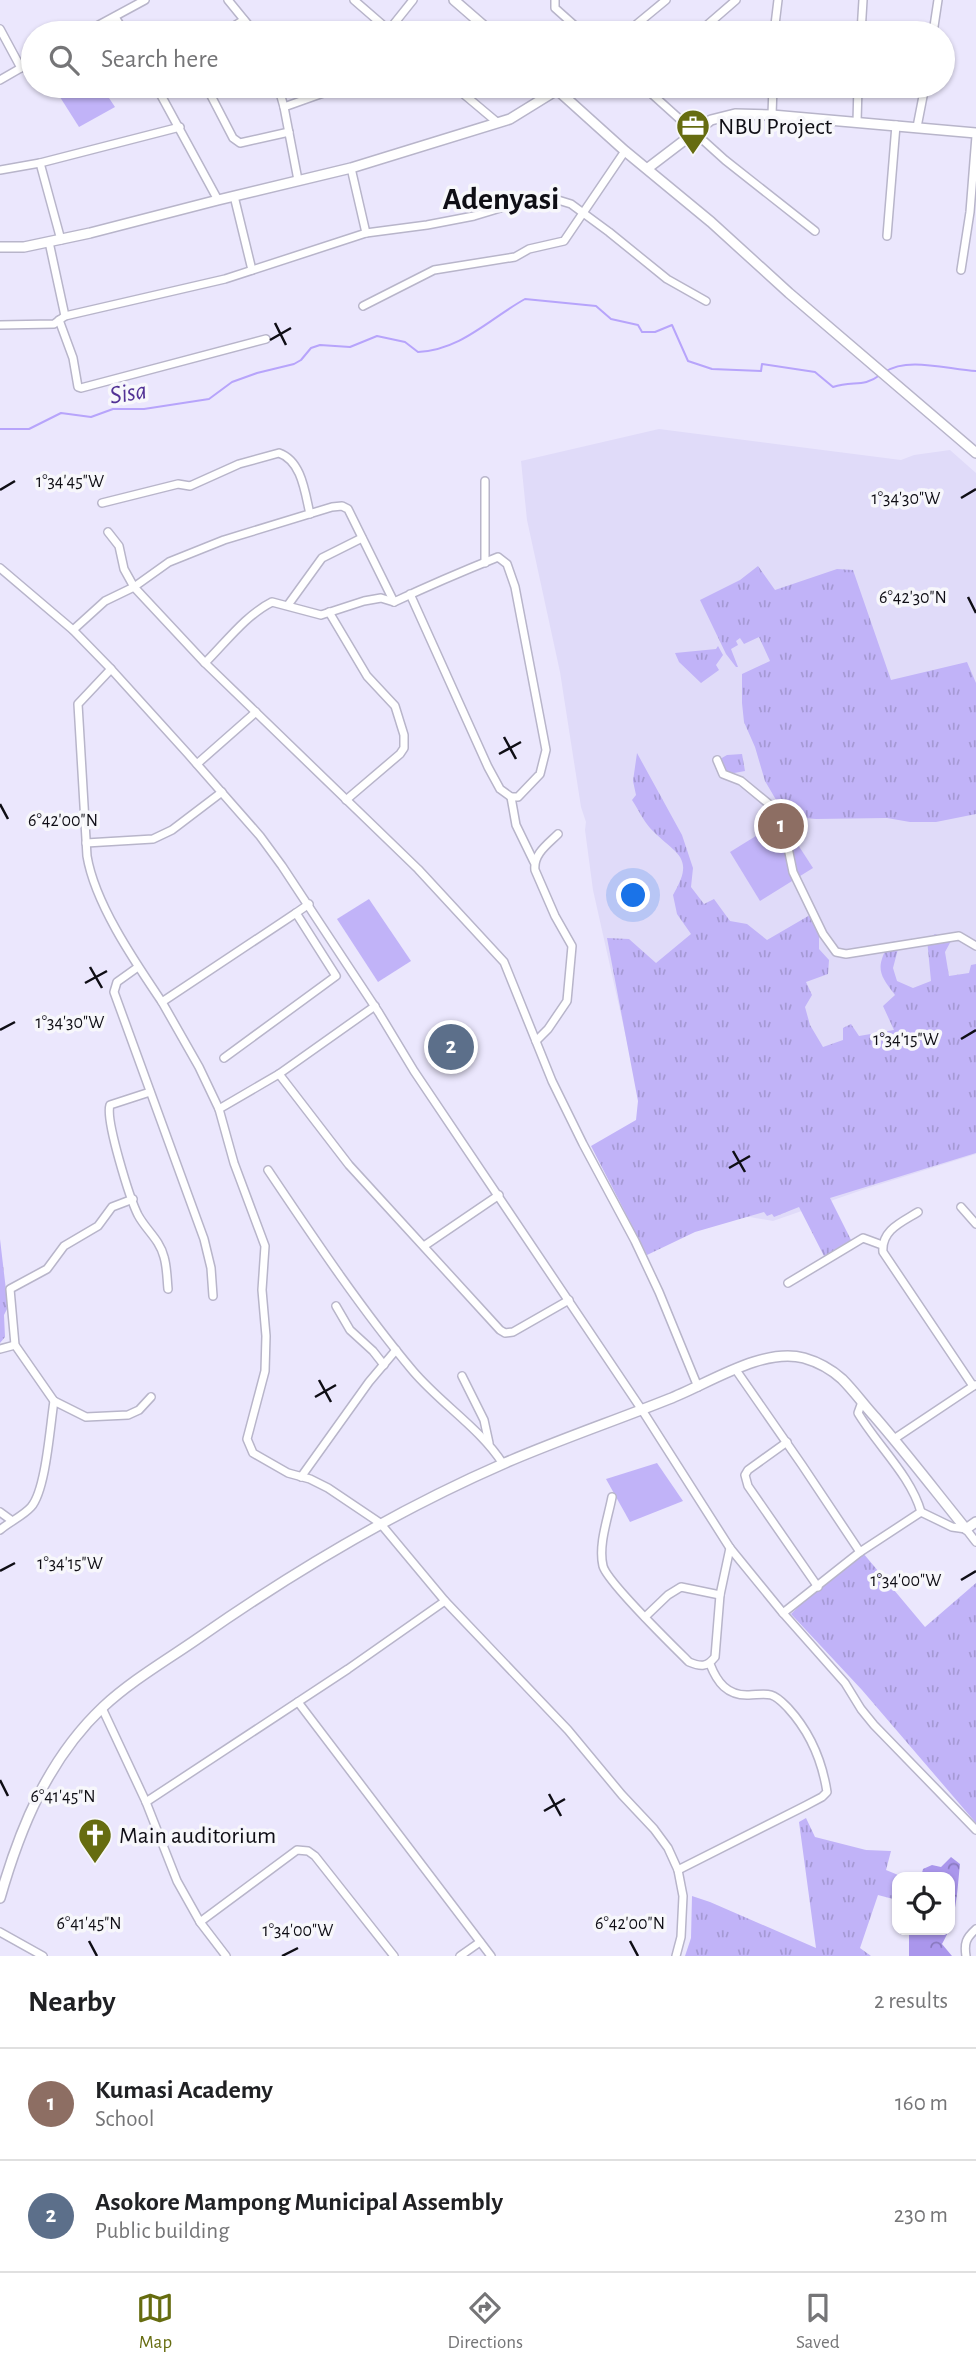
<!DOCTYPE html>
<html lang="en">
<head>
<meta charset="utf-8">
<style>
  :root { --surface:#fff; --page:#f6f6f6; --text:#202124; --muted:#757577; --line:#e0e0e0; --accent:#666c10 }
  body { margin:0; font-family:"Alegreya Sans",sans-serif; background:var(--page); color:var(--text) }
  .controls { position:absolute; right:21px; bottom:21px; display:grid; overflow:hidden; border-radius:14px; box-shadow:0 2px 5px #0004 }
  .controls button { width:63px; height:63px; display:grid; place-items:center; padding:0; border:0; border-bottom:2px solid var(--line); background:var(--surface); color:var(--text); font:35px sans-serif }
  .you { position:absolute; left:634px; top:896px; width:24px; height:24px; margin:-18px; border:5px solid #fff; border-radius:50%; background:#1a73e8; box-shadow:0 0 0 10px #1a73e833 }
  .badge { display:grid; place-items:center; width:46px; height:46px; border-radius:50%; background:var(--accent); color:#fff; font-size:23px; font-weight:700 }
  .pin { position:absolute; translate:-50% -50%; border:4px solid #fff; box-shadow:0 2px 7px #0006 }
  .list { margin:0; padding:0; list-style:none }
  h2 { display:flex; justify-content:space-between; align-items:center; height:91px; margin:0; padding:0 28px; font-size:30px }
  h2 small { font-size:23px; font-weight:400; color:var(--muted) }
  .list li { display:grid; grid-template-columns:46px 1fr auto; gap:21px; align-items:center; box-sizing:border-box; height:112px; padding:0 28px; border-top:2px solid var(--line) }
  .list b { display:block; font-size:26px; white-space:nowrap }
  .list p { margin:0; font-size:23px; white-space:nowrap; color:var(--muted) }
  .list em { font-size:23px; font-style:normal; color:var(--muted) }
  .icon { flex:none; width:38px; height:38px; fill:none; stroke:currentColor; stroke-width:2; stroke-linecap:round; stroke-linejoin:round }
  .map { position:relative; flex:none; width:976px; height:1956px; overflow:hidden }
  .search { position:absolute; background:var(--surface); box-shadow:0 2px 5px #0004; left:21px; right:21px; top:21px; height:77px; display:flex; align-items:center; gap:18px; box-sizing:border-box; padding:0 24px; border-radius:38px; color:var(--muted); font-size:26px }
  .sheet { height:315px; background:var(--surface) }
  nav { display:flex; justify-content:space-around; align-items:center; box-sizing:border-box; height:98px; border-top:2px solid var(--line); background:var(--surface); font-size:19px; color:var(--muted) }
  nav a { display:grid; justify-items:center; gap:4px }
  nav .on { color:var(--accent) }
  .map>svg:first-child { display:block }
  .built { fill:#e0dbf9 }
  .grass { fill:url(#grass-tufts) }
  .forest { fill:url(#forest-crowns) }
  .park { fill:#c1b3f8 }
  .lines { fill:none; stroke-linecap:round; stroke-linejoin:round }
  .stream { stroke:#b7a4fb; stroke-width:2 }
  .minor-casing { stroke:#b8b5ca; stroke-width:10 }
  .tertiary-casing { stroke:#b8b5ca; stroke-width:12 }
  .minor { stroke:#fff; stroke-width:7 }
  .tertiary { stroke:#fff; stroke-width:9 }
  .ticks { fill:none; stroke:#0f0e15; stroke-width:2.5 }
  .labels { text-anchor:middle; stroke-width:7; stroke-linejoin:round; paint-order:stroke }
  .poi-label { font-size:24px; fill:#0f0e15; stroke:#f7f7fb; text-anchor:start }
  .water-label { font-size:26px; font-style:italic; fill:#523295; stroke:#f7f7fb }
  .district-label { font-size:32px; font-weight:bold; fill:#0f0e15; stroke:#f7f7fb }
  .ticks-label { font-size:18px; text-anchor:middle; fill:#0f0e15; stroke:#f7f7fb; stroke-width:7; stroke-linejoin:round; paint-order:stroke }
</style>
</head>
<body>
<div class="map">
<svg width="976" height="1956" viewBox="0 0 976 1956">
  <defs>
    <pattern id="grass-tufts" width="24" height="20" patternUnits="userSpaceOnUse" patternTransform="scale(1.75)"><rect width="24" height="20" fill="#c1b3f8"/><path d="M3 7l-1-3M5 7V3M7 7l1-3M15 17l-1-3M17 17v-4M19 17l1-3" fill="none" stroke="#a599d4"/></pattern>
    <pattern id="forest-crowns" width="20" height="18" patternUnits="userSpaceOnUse" patternTransform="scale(1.75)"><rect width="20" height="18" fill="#aa96ec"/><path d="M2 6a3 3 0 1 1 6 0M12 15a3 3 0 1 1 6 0" fill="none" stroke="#8979be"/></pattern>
  </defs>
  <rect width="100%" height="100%" fill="#ebe7fd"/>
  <polygon class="built" points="659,429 901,460 914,455 950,450 976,473 976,1154 862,1190 773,1221 744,1216 643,1113 593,890 585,830 586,822 581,807 560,672 527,520 521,461"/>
  <g class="grass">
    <polygon points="758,566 775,590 837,569 853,570 891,680 967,662 976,683 976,814 936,822 910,822 887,818 816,819 794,817 782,810 765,781 755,747 744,722 742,703 742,674 770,661 759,637 744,644 740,638 736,641 738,645 731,649 738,667 736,667 726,654 700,600 740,580"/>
    <polygon points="718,646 723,655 716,665 719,670 701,683 679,662 675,653 716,649"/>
    <path d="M637,753l45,82 11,33 -2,19 13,17 10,-5 16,22 17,3 20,16 43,-25 9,16v18l10,11 -1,14 -22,8 6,13 -7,12 5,18 13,22 20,-7v-12l8,-4 8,12 35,-6 -11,-24 12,-11c-17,-22 -19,-27 -6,-52l7,-2 2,8 -5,19 4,13 16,7 18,-7 -4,-42 8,-5 16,7 -6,11 4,24 20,-3 2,-8 5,-1v189l-146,45 21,42 -27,16 -25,-49 -25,10 -2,-3 -5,2 -3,-4 -69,20 -48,23 -56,-109 45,-26 2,-19 -31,-163 22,1 27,24 35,-29 -14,-20 -4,-19c24,-40 1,-41 -23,-67 -7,-8 -12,-19 -18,-28l4,-5 -3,-14z"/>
    <polygon points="742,754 745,771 729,774 722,768 720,759 727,755"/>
    <polygon points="0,1239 8,1307 4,1315 5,1337 0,1343"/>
    <polygon points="863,1553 925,1627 976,1583 976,1823 862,1690 791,1614 809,1596"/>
    <polygon points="806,1818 815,1837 866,1850 891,1851 886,1870 903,1877 897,1877 897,1900 878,1895 860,1948 871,1956 685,1956 691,1938 692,1896 710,1902 816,1948 799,1822"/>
  </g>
  <path class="forest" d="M951,1857l9,7c-3,28 -3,55 -18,80l10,12h-43v-26h41v-53h-29l2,-8 9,-4 9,2z"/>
  <g class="park">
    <polygon points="53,86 101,86 115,107 79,127"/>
    <polygon points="782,820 813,868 760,901 730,852"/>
    <polygon points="369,899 411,961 378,982 337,919"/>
    <polygon points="657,1463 683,1501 630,1522 606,1479"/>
  </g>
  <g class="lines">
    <g class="stream">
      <path d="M885,372c22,-16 65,-2 91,-1"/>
      <path d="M0,429h29l32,-16 30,4 22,-8h31l65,-10 23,-17 25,-9 37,-9 7,-4 10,-12 9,-3 30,2 27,-11 28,6 13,10c43,-2 71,-33 107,-53l71,7 15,13 27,6 4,7h13l17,-7 16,36 24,8 49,2 1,-7 53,8 18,15c20,-7 30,1 47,-12"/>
    </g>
    <g class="minor-casing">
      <g id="minor">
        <polyline points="228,0 255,33"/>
        <polyline points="354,0 392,33"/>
        <polyline points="555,0 555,8 583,33"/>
        <polyline points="115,17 125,33"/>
        <polyline points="0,29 21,68"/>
        <polyline points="389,30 413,0"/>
        <polyline points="84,33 145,0"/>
        <polyline points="222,33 244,20"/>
        <polyline points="626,33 666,0"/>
        <polyline points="698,33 736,0"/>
        <polyline points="774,33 778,0"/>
        <polyline points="861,33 863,0"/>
        <polyline points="933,33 938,0"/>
        <polyline points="0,80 33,61"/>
        <polyline points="156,86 218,200"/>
        <polyline points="206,86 233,138 240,143 289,132"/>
        <polyline points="278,86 284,107 298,180"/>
        <polyline points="454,86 498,123"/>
        <polyline points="643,86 725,160 815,231"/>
        <polyline points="284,107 343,86"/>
        <polyline points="772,115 773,86"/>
        <polyline points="857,122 858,86"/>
        <polyline points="917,127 925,86"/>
        <polyline points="40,163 61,240"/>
        <polyline points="351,168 366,233"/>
        <polyline points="0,170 40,163 180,127"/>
        <polyline points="234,196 252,270"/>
        <polyline points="887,236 896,125"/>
        <polyline points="49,242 65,316"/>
        <polyline points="961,270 970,212 976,136"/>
        <polyline points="363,306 434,270 515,257 529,249 564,241 625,151"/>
        <polyline points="59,320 73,358 78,387 81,388 266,339"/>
        <polyline points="0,325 54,324 65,316 225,279 366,233 427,225 474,216 510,205 558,200 571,204 609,232 667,279 706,301"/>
        <polyline points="485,481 485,563"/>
        <path d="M102,503l76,-19 12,2 49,-22 40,-11c23,8 26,40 31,61"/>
        <polyline points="108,532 119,546 124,569 134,587 205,663 418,869 504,962 552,1081 583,1144 635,1241 659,1292 698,1387"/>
        <polyline points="0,568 73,630 111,669 188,754 260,836 282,866 379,1013 414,1071 642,1410 730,1548 783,1613 845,1683 861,1709 874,1725 976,1830"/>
        <polyline points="288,605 322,558 362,538"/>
        <polyline points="329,612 367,676 395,706 404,735 404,748 400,754 346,800"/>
        <polyline points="73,630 105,601 134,587 169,562 224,540 332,507 342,506 348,509 394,602"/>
        <path d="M205,663c21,-21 41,-48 67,-61l49,13 43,-14 17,-3 13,4c34,-16 69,-31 104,-45l9,7 8,23 31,163 -6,24 -22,23h-7l-11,-8 -12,-22 -78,-173"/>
        <path d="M111,669l-33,35 9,152c8,48 48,106 75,146"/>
        <polyline points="717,760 723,774 741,781 781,814 793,872 823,934 836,952 846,954 959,936 976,946"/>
        <polyline points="197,764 256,712"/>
        <polyline points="511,797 516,825 534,862"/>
        <polyline points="86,843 153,839 172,830 222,792"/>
        <polyline points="296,913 162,1002 199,1067 219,1109 234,1163 265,1246 262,1290 266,1336 265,1371 247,1439 253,1453 288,1473 310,1479 328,1488 380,1523 445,1601 568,1730 622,1795 654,1829 668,1848 678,1870 683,1896 681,1937 676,1956"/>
        <polyline points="138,967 117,982 114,992 204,1239 211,1268 213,1296"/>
        <path d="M536,1041l12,-12 19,-28 5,-55 -17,-30 -20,-46c-2,-16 13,-26 23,-36"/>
        <polyline points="224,1058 336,976 296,913 309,904"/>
        <polyline points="279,1074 349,1165 500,1330 505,1333 513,1332 569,1300"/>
        <path d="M150,1092l-40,13c-5,15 20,94 28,110 8,15 22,25 26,42 3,10 3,22 4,32"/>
        <polyline points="219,1109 279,1074 375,1006"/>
        <path d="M268,1170c45,67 93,139 145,201 28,33 67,57 90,93"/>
        <polyline points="133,1199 112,1207 98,1226 64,1246 47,1269 10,1289 15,1345 54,1401 86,1417 128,1415 139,1410 151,1397"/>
        <polyline points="961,1207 976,1224"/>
        <path d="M918,1212c-16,10 -37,18 -35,40l90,134"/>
        <polyline points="424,1246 499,1195"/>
        <polyline points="788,1283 863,1238 882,1245"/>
        <polyline points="336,1306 350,1330 373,1351 384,1365"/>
        <polyline points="0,1349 15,1345"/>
        <polyline points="736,1370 802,1465 860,1552"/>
        <polyline points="462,1376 484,1420 489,1443"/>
        <path d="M862,1402l-4,11c19,32 53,63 63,99"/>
        <polyline points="894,1439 975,1385"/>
        <polyline points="787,1442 748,1470 745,1475 748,1486 818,1587"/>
        <polyline points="301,1477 369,1382 396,1350"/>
        <path d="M612,1497c-4,21 -14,48 -9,69 4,16 71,81 86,96 12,5 18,5 26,-5l5,-62 10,-47"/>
        <polyline points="0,1512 11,1520"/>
        <path d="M0,1530c9,-8 23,-14 31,-23 15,-17 19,-81 23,-106"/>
        <polyline points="783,1613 860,1552 921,1512 952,1527 966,1529 976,1542"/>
        <polyline points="645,1617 668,1595 681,1587 720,1595"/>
        <polyline points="298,1702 491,1956"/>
        <polyline points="102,1708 146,1802 177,1881 200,1922 226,1956"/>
        <polyline points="146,1802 348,1669 445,1601"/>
        <path d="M678,1870l127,-64 17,-9 5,-5c-5,-32 -17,-60 -39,-84 -5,-5 -10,-11 -17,-13 -7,-2 -15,0 -22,0 -22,1 -32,-13 -39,-31"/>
        <polyline points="200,1922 297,1850 308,1851 315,1856 394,1956"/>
        <polyline points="0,1932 43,1956"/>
        <polyline points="460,1956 480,1942"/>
        <path d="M966,1956c-2,-13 0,-18 10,-27"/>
      </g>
    </g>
    <g class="tertiary-casing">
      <g id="tertiary">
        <polyline points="454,0 492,33"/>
        <polyline points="554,87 625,151 711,222 789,293 976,453"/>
        <polyline points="648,168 711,120 735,114 772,115 976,133"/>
        <polyline points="0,247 24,247 90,233 218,200 351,168 510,119 557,90"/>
        <path d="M0,1898c20,-70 48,-139 103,-191 29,-27 64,-47 97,-70 96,-67 197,-127 305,-174 53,-23 109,-42 164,-64 39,-15 93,-52 135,-41 14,4 28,12 38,21 12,12 22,26 33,38 32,37 61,75 91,112l10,-7"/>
      </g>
    </g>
    <use href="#minor" class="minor"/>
    <use href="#tertiary" class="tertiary"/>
  </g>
  <path class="ticks" d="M275,323l11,22M270,340l21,-12M0,490l15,-9M961,498l15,-9M968,597l8,16M504,737l12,22M499,754l22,-12M0,804l8,15M90,967l12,21M85,983l22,-12M0,1030l15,-8M961,1039l15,-9M733,1151l12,21M729,1168l21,-12M319,1380l12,22M315,1397l21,-12M0,1571l15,-8M961,1580l15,-9M0,1780l8,16M549,1794l12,22M544,1811l21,-12M89,1941l8,15M630,1941l8,15M282,1956l16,-8"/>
  <defs>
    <g id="office-pin" transform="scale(1.75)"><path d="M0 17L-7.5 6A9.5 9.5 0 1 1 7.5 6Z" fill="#666c10" stroke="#f7f7fb"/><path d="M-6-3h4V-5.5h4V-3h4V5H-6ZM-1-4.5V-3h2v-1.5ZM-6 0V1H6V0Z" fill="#fff"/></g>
    <g id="church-pin" transform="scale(1.75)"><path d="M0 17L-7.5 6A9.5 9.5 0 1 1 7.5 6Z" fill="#666c10" stroke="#f7f7fb"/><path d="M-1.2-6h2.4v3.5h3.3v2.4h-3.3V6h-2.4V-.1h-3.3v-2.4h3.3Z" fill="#fff"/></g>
  </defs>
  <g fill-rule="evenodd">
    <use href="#office-pin" x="693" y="126"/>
    <use href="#church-pin" x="95" y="1835"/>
  </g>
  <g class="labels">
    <g class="poi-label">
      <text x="718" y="134">NBU Project</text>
      <text x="119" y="1843">Main auditorium</text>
    </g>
    <g class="water-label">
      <text transform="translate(128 392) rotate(-9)" y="9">Sisa</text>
    </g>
    <g class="district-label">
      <text x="501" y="209">Adenyasi</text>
    </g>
  </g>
  <g class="ticks-label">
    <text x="70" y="487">1°34'45"W</text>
    <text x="906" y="504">1°34'30"W</text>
    <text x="913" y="603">6°42'30"N</text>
    <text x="63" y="826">6°42'00"N</text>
    <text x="70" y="1028">1°34'30"W</text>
    <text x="906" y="1045">1°34'15"W</text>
    <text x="70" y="1569">1°34'15"W</text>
    <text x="906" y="1586">1°34'00"W</text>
    <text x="63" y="1802">6°41'45"N</text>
    <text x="89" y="1929">6°41'45"N</text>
    <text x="630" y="1929">6°42'00"N</text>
    <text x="298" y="1936">1°34'00"W</text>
  </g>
</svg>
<div class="controls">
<button><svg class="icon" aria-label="locate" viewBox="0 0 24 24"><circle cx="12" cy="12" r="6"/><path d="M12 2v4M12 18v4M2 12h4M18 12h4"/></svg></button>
</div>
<div class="you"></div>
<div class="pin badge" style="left:781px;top:826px;background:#8d6e63">1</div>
<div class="pin badge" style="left:451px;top:1047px;background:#5c6f8a">2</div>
<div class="search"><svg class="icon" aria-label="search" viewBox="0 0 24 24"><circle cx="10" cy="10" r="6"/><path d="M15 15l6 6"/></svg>Search here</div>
</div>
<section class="sheet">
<h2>Nearby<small>2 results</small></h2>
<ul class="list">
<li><span class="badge" style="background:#8d6e63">1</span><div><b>Kumasi Academy</b><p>School</p></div><em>160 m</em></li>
<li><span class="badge" style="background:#5c6f8a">2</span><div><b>Asokore Mampong Municipal Assembly</b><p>Public building</p></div><em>230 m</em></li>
</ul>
</section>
<nav>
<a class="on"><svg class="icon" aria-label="map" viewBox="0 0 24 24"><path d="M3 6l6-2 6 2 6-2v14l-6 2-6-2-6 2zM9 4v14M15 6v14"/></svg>Map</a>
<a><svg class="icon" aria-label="directions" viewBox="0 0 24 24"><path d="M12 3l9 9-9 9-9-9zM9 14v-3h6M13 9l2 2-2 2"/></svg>Directions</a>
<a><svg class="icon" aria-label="saved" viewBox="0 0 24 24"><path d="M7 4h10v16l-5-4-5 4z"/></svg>Saved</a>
</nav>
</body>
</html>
